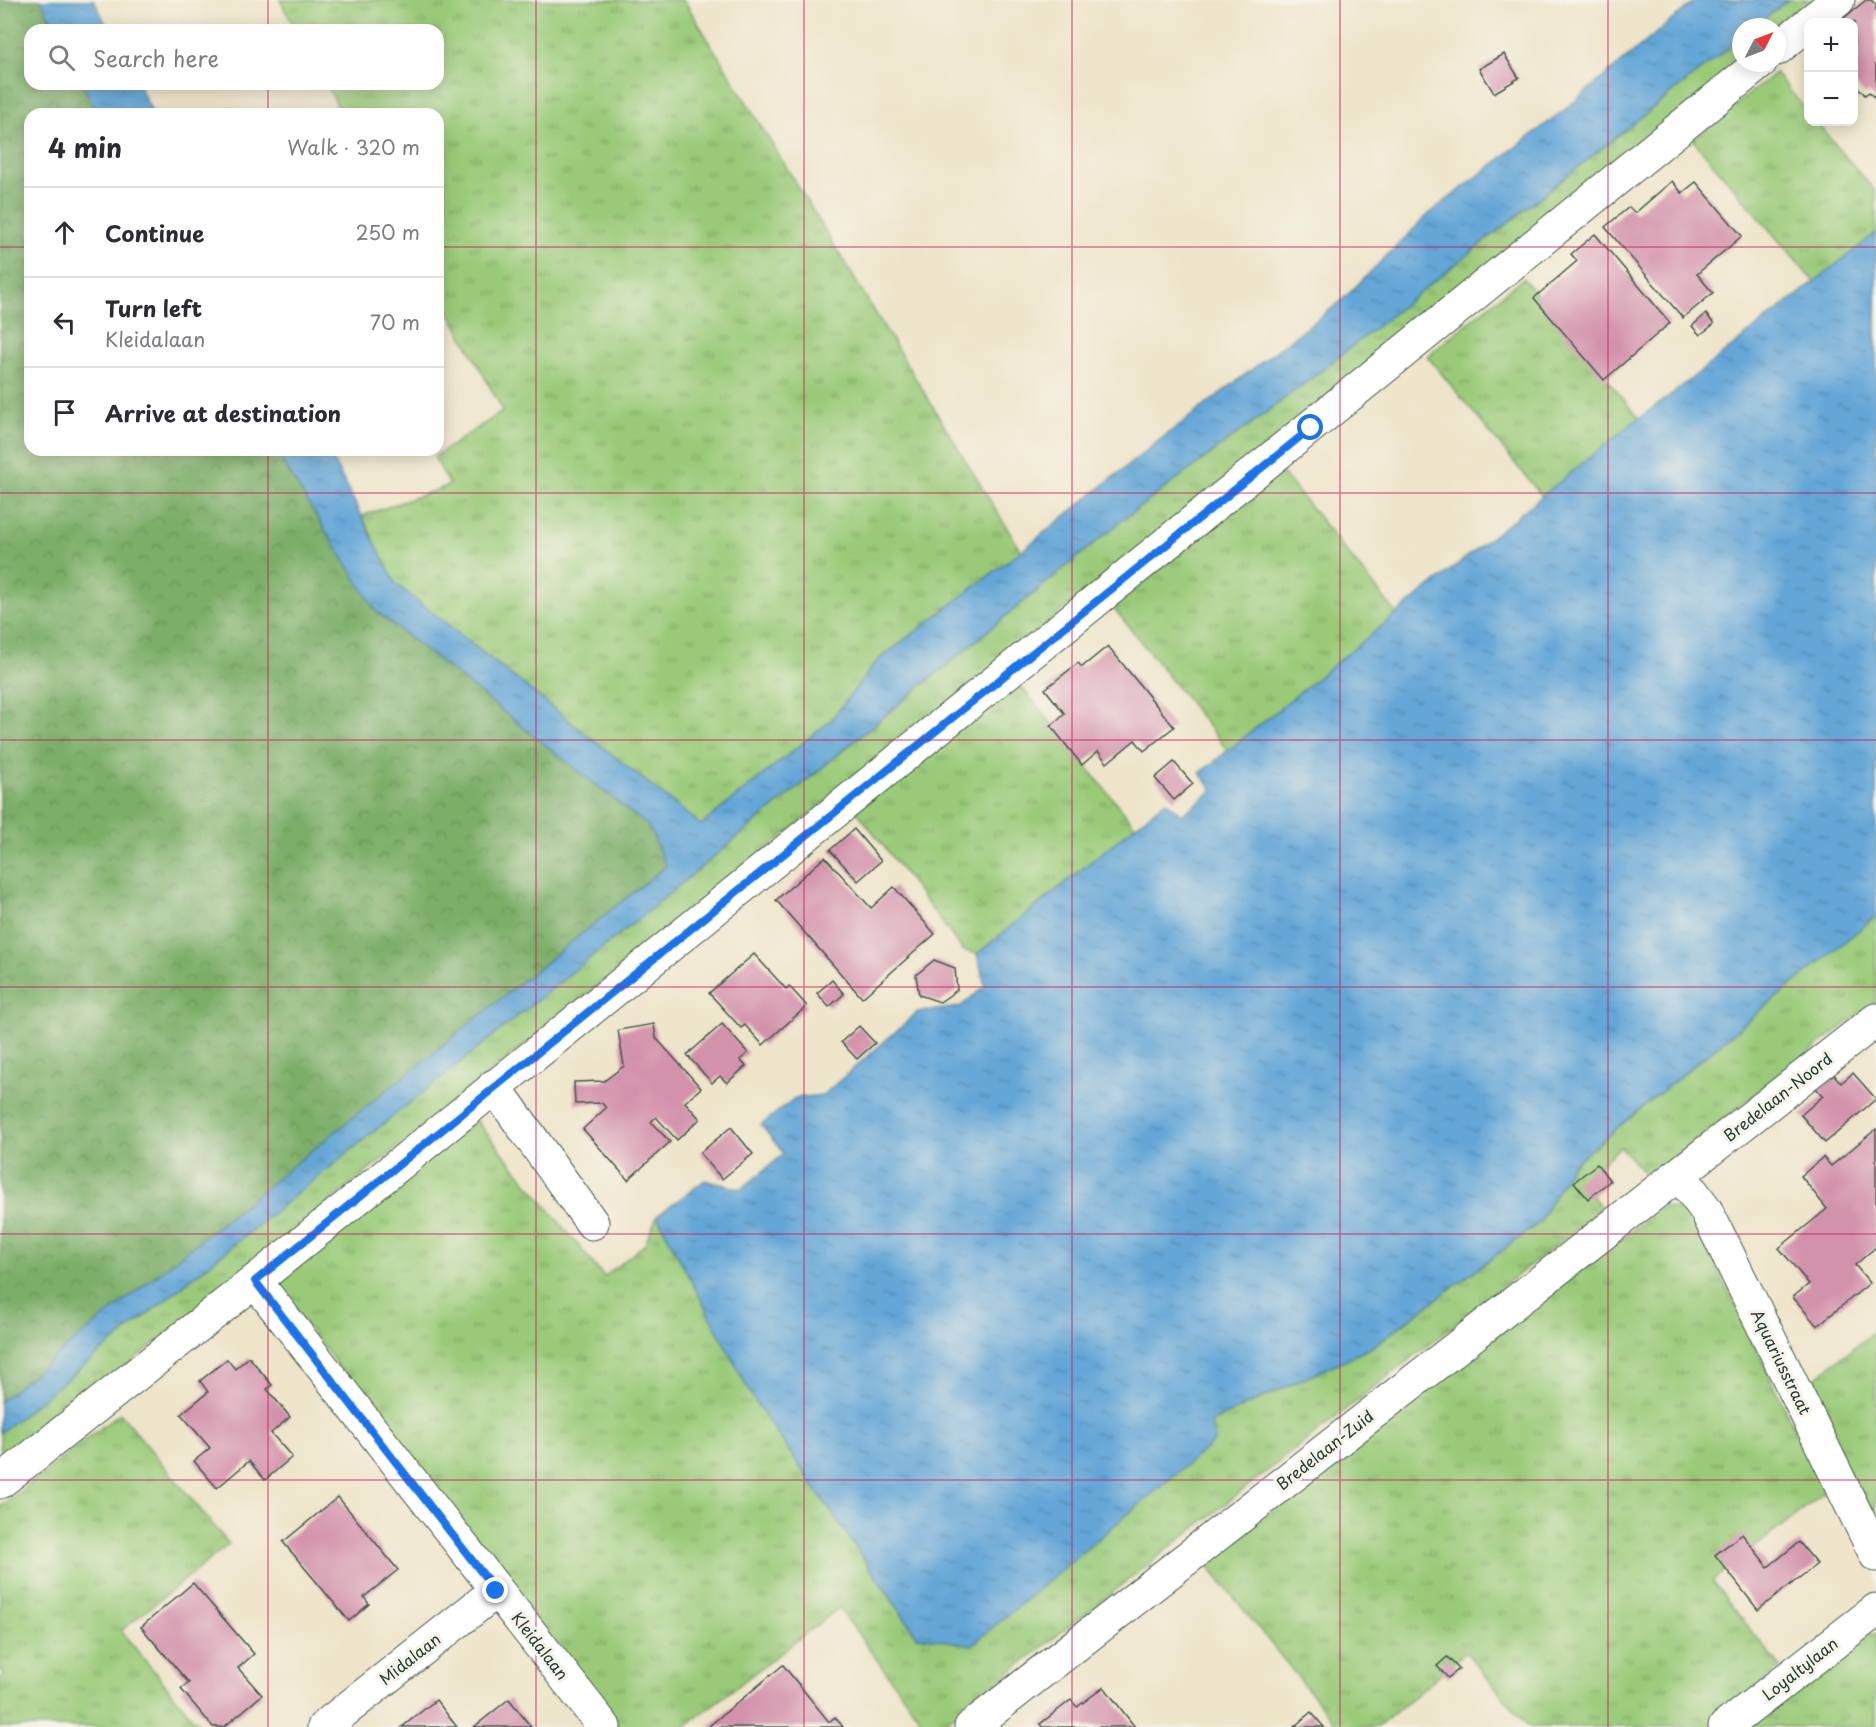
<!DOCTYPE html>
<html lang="en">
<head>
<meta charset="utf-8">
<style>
  :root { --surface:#fff; --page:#f2f2f3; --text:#2b2b33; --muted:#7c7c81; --line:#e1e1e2 }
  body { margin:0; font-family:"Playpen Sans",sans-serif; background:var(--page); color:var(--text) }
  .controls { position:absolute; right:18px; top:18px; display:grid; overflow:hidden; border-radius:12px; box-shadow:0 3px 15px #0003 }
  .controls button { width:54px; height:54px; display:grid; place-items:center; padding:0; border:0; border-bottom:2px solid var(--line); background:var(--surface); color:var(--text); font:30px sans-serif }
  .compass { position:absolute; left:1732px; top:18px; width:54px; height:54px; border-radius:50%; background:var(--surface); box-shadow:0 3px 15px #0003; rotate:48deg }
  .stop { position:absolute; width:18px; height:18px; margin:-14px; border:4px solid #1a73e8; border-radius:50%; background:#fff }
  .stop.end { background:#1a73e8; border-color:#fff; box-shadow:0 2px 6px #0008 }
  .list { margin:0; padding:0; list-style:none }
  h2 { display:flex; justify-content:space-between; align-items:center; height:78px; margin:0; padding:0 24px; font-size:26px }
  h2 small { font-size:20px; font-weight:400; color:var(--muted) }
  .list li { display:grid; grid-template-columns:39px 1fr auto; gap:18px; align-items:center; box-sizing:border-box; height:90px; padding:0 24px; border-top:2px solid var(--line) }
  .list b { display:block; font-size:22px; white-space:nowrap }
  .list p { margin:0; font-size:20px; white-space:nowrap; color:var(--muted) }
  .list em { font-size:20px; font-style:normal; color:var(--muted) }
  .icon { flex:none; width:33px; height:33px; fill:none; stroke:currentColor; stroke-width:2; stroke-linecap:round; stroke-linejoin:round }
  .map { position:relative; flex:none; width:1876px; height:1727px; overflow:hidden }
  .search { position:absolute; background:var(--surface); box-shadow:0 3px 15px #0003; left:24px; top:24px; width:420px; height:66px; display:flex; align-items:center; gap:15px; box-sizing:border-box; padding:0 21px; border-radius:18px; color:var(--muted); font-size:22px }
  .panel { position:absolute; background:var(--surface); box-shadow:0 3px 15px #0003; left:24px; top:108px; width:420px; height:348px; border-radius:18px }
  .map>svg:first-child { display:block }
  .grass { fill:url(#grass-tufts); stroke:#5c8456; stroke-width:1.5 }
  .forest { fill:url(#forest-crowns); stroke:#4d764e; stroke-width:1.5 }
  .water { fill:url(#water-ripples); stroke:#417286; stroke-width:1.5 }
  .building { fill:#d392ac }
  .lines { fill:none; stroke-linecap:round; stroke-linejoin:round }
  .minor-casing { stroke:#3e564a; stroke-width:35 }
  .minor { stroke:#fff; stroke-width:33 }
  .route { stroke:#1a73e8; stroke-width:8 }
  .grid { fill:none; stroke:#c2185b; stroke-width:1.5; stroke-opacity:0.55 }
  .labels { text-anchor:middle; stroke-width:6; stroke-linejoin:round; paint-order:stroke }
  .street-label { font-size:16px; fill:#1f3d34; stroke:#f7f3e8 }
</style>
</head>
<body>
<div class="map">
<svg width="1876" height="1727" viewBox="0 0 1876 1727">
  <defs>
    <pattern id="grass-tufts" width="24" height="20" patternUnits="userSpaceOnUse" patternTransform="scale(1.5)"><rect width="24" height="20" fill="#9aca78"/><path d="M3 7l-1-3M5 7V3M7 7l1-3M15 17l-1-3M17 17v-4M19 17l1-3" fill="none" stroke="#7da563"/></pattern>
    <pattern id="forest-crowns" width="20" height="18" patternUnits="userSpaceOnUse" patternTransform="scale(1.5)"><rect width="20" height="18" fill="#7bae68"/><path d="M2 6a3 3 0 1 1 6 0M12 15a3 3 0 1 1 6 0" fill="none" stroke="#648f56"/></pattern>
    <pattern id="water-ripples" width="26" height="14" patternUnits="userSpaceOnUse" patternTransform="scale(1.5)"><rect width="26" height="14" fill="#63a6d7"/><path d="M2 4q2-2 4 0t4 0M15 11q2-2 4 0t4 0" fill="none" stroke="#5188af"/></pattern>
  </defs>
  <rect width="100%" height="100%" fill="#f7f3e8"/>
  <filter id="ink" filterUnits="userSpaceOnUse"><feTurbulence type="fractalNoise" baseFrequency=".0167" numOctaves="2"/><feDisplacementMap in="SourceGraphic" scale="12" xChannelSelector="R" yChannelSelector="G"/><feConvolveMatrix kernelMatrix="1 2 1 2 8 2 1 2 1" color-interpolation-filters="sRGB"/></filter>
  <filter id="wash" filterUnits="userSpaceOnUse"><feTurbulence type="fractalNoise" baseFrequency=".008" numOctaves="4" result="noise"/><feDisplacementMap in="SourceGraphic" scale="24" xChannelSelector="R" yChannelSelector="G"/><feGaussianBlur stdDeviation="1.35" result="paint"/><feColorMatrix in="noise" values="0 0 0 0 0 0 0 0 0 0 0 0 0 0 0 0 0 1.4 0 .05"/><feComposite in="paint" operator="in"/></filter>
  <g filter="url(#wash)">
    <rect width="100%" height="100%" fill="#eee4c9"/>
    <g class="grass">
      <polygon points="280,0 684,0 1021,551 877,661 830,721 701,825 396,584 362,516 450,485 434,457 503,411 438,291 438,114 342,114 326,84 438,84 438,30 296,30"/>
      <polygon points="1788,0 1823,0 1777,37 1777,27 1754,27"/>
      <polygon points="1741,38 1741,63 0,1468 0,1433 647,912 1120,522 1312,378"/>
      <polygon points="1775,73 1808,112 1808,122 1816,122 1876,192 1876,233 1814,282 1693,140"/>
      <polygon points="1523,278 1639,418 1542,496 1427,356"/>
      <polygon points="1282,472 1397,614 1228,751 1113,607"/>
      <polygon points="1016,680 1135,826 977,954 963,950 856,810"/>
      <polygon points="1876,916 1876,1001 1648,1177 1620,1147 1582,1181 1602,1209 940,1727 926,1727 839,1608 684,1727 619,1727 271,1280 476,1120 604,1277 645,1244 657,1216 754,1400 917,1636 1211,1422 1372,1347 1539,1223 1572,1165"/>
      <polygon points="1663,1206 1681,1210 1695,1221 1825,1492 1712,1581 1781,1668 1706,1727 1529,1727 1466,1652 1378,1727 1338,1727 1206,1563"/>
      <polygon points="1876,1330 1876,1533 1805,1386"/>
      <polygon points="120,1413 229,1544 121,1631 200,1727 0,1727 0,1678 4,1675 0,1670 0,1507"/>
      <polygon points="1867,1634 1876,1635 1876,1727 1742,1727"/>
    </g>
    <polygon class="forest" points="0,0 41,0 56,30 30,30 30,84 82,84 97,114 30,114 30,450 275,450 376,611 649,827 666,866 0,1401"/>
    <g class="water">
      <polygon points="41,0 94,0 109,30 56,30"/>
      <polygon points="1696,0 1788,0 1754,27 1741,27 1741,38 1312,378 1120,522 647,912 0,1433 0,1401 666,866 649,827 376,611 275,450 328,450 396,584 701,825 830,721 877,661 1021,551 1166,435 1340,302 1431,212 1563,111"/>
      <polygon points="82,84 138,84 153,114 97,114"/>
      <polygon points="1876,233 1876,916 1572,1165 1539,1223 1372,1347 1211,1422 1215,1441 972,1645 917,1636 754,1400 657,1216 705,1180 741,1189 784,1154 761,1125 795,1098 823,1095 918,1012 960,1007 985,986 977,954 1166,801 1182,815 1213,790 1200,773 1631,424 1673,393"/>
    </g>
    <g id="blocks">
      <g class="building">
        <polygon points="1866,0 1871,0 1876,5 1876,100 1869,92 1865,95 1855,84 1854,86 1854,22 1839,22"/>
        <polygon points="1504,54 1519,78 1494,93 1479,69"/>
        <polygon points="1672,181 1682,193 1696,182 1742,236 1697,274 1713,293 1683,318 1605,227 1629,207 1635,213"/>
        <polygon points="1595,234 1670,323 1604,380 1534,298 1577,261 1571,254"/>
        <polygon points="1706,314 1714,324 1700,335 1692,326"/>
        <polygon points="1108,646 1174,727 1144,751 1135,740 1107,763 1098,751 1082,765 1051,726 1065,714 1045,689 1078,663 1082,667"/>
        <polygon points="1174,762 1193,784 1174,800 1155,778"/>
        <polygon points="854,829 881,861 858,881 830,850"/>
        <polygon points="825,857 871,908 894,887 935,934 862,998 776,900"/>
        <polygon points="754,954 786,989 789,986 807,1006 763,1045 745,1025 741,1028 709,993"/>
        <polygon points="934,960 955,968 957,990 940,1002 919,995 916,975"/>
        <polygon points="832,980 844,994 829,1007 817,993"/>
        <polygon points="654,1024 656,1038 701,1088 685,1102 700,1119 677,1140 656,1117 651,1122 670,1142 628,1180 583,1129 606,1108 602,1103 575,1104 574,1082 604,1081 624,1066 618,1030"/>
        <polygon points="722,1024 748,1053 740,1060 746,1066 727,1083 720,1076 712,1083 687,1055"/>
        <polygon points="859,1026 875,1043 857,1059 841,1042"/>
        <polygon points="1831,1071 1841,1083 1853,1073 1876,1099 1825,1143 1801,1115 1823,1096 1814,1086"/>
        <polygon points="731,1127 753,1154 722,1179 700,1153"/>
        <polygon points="1876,1129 1876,1247 1855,1265 1870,1283 1817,1326 1793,1297 1809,1284 1779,1248 1827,1209 1801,1176 1823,1157 1831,1166"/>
        <polygon points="1597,1164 1610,1181 1588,1199 1574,1182"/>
        <polygon points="249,1357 272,1385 267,1389 290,1417 271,1433 292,1457 265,1480 249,1461 217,1488 194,1461 210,1448 181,1414 208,1392 200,1381 227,1359 235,1369"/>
        <polygon points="338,1497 398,1570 364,1597 369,1604 349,1621 283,1542"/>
        <polygon points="1742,1534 1768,1567 1799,1542 1817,1564 1758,1610 1715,1555"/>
        <polygon points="193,1583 254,1654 238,1668 262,1695 224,1727 213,1727 181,1689 189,1683 141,1627"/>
        <polygon points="1447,1657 1459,1669 1448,1678 1437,1666"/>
        <polygon points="783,1665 829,1722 835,1717 843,1727 708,1727"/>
        <polygon points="1104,1687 1135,1727 1042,1727 1040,1724 1071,1700 1077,1707"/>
        <polygon points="509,1699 531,1727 474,1727"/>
        <polygon points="436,1700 457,1727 402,1727"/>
        <polygon points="1311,1712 1324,1727 1294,1727"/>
      </g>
    </g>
  </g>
  <g filter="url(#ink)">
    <use href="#blocks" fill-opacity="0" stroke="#3e564a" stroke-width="1.5"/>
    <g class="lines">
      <g class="minor-casing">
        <g id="minor">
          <polyline points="1810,22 1838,0"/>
          <polyline points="1777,49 1808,24"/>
          <polyline points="494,1086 592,1223"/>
          <polyline points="1679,1174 1706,1210 1876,1555"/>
          <polyline points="255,1281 604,1727"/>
          <polyline points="0,1482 255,1281 1760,63"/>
          <polyline points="324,1727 496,1591"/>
          <polyline points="971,1727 1876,1020"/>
          <polyline points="1725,1727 1876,1610"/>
        </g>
      </g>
      <use href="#minor" class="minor"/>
    </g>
  </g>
  <g class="lines" filter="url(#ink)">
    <polyline class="route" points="496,1591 255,1281 1311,428"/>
  </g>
  <path class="grid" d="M268,0v30M536,0v1727M804,0v1727M1072,0v1727M1340,0v1727M1608,0v1727M268,84v30M0,247h30M438,247h1438M268,450v1277M0,493h1876M0,740h1876M0,987h1876M0,1234h1876M0,1480h1876"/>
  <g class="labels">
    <g class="street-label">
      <text transform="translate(1778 1097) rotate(-38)" y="6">Bredelaan-Noord</text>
      <text transform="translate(1781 1362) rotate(64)" y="6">Aquariusstraat</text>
      <text transform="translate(1325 1450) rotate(-38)" y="6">Bredelaan-Zuid</text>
      <text transform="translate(540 1646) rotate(52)" y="6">Kleidalaan</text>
      <text transform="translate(410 1659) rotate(-38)" y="6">Midalaan</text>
      <text transform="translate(1800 1669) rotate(-38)" y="6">Loyaltylaan</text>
    </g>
  </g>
</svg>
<div class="controls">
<button>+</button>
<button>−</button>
</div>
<svg class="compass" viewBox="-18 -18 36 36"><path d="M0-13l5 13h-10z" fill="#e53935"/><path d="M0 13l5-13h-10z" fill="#7c7c81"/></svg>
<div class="stop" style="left:1311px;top:428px"></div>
<div class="stop end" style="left:496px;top:1591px"></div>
<div class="search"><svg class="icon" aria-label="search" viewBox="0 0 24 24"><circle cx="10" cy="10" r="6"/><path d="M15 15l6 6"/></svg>Search here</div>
<section class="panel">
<h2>4 min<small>Walk · 320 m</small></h2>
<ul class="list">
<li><svg class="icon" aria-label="ahead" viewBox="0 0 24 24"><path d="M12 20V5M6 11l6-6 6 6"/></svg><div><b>Continue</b></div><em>250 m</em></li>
<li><svg class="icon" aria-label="left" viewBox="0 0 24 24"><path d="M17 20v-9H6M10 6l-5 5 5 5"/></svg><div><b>Turn left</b><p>Kleidalaan</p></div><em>70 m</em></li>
<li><svg class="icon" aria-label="arrive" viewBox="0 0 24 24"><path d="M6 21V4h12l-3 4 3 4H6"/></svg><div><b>Arrive at destination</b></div></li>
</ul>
</section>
</div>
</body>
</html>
